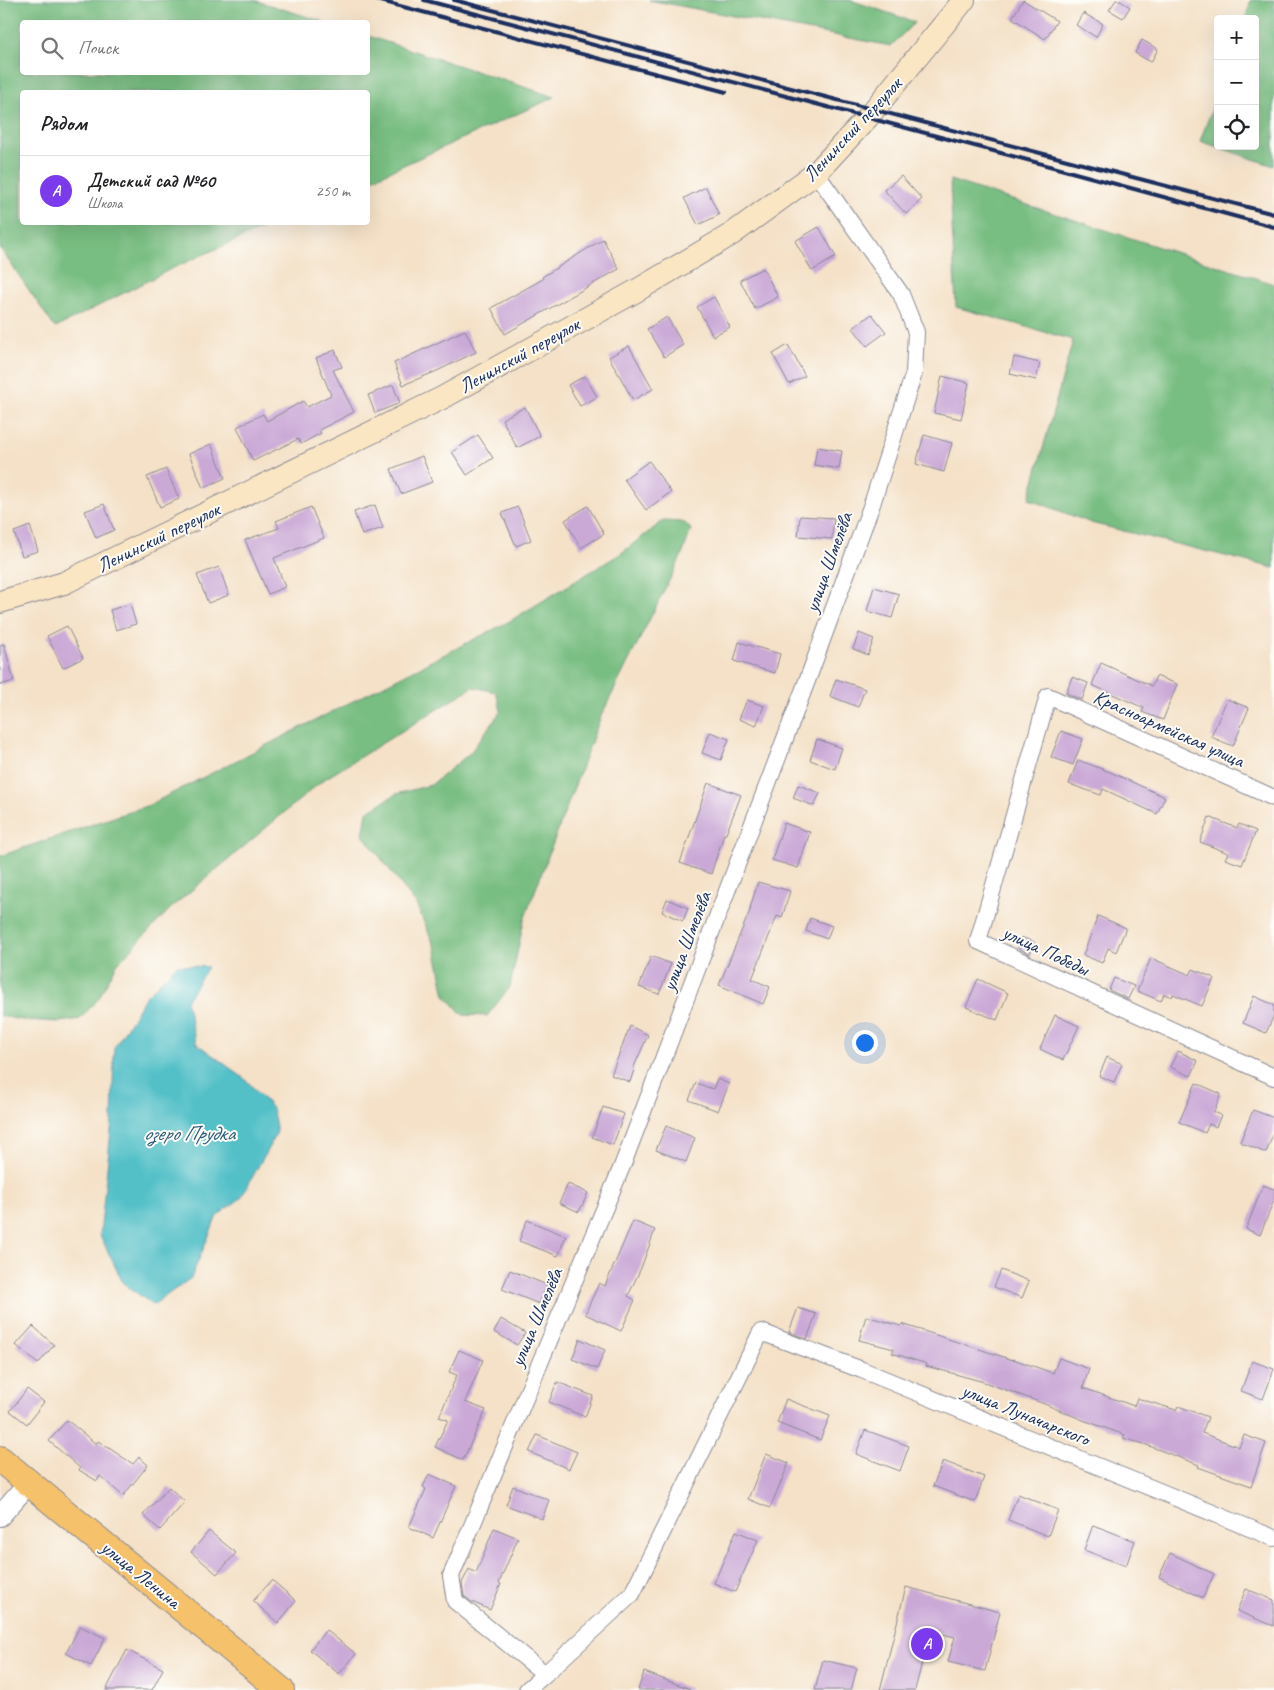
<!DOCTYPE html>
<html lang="ru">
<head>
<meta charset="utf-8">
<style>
  :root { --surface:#fff; --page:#f2f2f2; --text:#202124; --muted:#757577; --line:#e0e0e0; --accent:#7c3aed }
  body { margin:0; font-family:Caveat,sans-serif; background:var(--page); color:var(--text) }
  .controls { position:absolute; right:15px; top:15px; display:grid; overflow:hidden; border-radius:5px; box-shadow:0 5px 20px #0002 }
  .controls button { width:45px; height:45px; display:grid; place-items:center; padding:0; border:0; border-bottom:1px solid var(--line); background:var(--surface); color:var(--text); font:25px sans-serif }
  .you { position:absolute; left:864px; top:1042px; width:18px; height:18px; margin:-12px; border:4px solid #fff; border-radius:50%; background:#1a73e8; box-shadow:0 0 0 8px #1a73e833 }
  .badge { display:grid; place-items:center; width:32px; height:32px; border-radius:50%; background:var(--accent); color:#fff; font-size:16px; font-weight:700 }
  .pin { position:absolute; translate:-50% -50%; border:2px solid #fff; box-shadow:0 1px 5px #0006 }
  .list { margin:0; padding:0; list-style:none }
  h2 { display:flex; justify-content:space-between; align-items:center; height:65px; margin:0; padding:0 20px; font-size:21px }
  h2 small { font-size:16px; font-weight:400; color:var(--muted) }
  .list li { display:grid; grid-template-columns:32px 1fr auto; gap:15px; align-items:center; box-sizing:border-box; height:70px; padding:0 20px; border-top:1px solid var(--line) }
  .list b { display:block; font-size:19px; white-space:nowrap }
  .list p { margin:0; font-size:16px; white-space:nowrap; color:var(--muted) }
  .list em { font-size:16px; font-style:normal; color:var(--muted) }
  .icon { flex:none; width:28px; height:28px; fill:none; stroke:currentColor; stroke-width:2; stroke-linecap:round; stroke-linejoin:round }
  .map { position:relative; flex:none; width:1274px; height:1690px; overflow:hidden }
  .search { position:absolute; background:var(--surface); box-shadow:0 5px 20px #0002; left:20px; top:20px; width:350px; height:55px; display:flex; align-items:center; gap:12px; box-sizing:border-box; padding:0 18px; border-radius:5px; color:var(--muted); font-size:19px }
  .panel { position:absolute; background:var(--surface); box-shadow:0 5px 20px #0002; left:20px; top:90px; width:350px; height:135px; border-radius:5px }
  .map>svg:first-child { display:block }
  .forest { fill:#78bd81; stroke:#4a7670 }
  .water { fill:#52c0c8; stroke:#367893 }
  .building { fill:#caa9d7 }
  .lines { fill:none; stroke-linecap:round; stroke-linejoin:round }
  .minor-casing { stroke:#888892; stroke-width:18 }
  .tertiary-casing { stroke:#888892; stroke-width:22 }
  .secondary-casing { stroke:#888892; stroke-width:24 }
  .trunk-casing { stroke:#888892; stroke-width:28 }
  .minor { stroke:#fff; stroke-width:16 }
  .tertiary { stroke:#fff; stroke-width:20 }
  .secondary { stroke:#fbe6c4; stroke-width:22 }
  .trunk { stroke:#f5c16b; stroke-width:26 }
  .rail { stroke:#1b2f5e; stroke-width:4 }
  .labels { text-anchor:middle; stroke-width:4; stroke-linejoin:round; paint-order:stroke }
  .street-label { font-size:20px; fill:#1b2f5e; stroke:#fdfcf7 }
  .water-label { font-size:21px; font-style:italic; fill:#2c5a7e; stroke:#fdfcf7 }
</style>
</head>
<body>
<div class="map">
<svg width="1274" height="1690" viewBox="0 0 1274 1690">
  <rect width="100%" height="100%" fill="#fdfcf7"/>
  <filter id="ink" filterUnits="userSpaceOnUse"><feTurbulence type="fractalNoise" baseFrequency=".02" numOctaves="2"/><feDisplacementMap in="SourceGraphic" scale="10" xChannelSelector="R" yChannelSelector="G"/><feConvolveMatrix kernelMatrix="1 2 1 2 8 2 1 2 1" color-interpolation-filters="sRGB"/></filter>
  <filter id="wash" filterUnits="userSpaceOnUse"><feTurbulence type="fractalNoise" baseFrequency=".0096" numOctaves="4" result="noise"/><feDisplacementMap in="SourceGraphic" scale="20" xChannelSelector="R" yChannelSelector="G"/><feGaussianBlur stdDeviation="1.12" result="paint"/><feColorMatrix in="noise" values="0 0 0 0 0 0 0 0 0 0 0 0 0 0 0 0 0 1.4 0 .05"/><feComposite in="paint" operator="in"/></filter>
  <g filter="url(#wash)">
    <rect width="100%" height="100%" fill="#f4e1c7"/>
    <g class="forest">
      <polygon points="0,0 254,0 324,22 22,22 22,72 368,72 368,36 555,97 368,181 368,92 22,92 22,222 275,223 171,269 55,328 0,248"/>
      <polygon points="649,0 850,0 915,22 891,46"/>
      <polygon points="1251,0 1274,0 1274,166 1200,141 1218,93 1218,146 1255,146 1255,19 1245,19"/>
      <polygon points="950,180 1274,284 1274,568 1091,523 1029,499 1073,340 956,307"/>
      <polygon points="663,521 684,522 691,529 683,553 601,716 524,920 510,987 487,1016 463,1015 445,995 435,947 416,904 363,835 367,812 396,794 431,785 470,753 501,711 496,692 473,687 323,780 173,906 117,964 99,998 80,1019 60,1022 22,1020 0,1016 0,856 149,805 508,622 620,554"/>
    </g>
    <polygon class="water" points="177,965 208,967 186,1001 196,1043 245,1079 272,1108 277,1132 241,1198 217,1216 191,1278 153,1305 123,1283 100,1235 112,1121 114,1048 146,996"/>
    <g id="blocks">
      <g class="building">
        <polygon points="1023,0 1057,21 1045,39 1012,18"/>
        <polygon points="1116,0 1119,0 1130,7 1123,18 1109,10"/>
        <polygon points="1083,13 1103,24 1096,37 1076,25"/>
        <polygon points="1142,40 1158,49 1151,62 1135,53"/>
        <polygon points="901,176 922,199 906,214 884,190"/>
        <polygon points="706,187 719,215 698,225 684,198"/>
        <polygon points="819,227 836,257 812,271 795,241"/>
        <polygon points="603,239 619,269 505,334 491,308 543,279 542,277"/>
        <polygon points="763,268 778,297 755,309 740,280"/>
        <polygon points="714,297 730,327 713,336 697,307"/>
        <polygon points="872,314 886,332 867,346 853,328"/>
        <polygon points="667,317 683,345 664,357 647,329"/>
        <polygon points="465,330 476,352 437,371 403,385 394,363"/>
        <polygon points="788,345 805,376 789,384 773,354"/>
        <polygon points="629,346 653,389 633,400 609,357"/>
        <polygon points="335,350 342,367 333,370 354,412 319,430 321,433 301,444 298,439 253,461 237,427 263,414 267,421 303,401 307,407 331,395 316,358"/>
        <polygon points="1014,357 1040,363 1036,380 1010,374"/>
        <polygon points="585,376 597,397 580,406 568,385"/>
        <polygon points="942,376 969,383 961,419 934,413"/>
        <polygon points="393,385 400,403 375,413 368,395"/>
        <polygon points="525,407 540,436 517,448 502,419"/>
        <polygon points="478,435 493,458 467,475 452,452"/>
        <polygon points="924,435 952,443 944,472 916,464"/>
        <polygon points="211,444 225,478 203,488 189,454"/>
        <polygon points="817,447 842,451 839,469 814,465"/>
        <polygon points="422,456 432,482 401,494 391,469"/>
        <polygon points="649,461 671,492 646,510 624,479"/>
        <polygon points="166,469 179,499 160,507 147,477"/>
        <polygon points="104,504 114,530 96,538 85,511"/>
        <polygon points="375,505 383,528 362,535 354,512"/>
        <polygon points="588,506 604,534 581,548 565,520"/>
        <polygon points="311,507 324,538 274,558 285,587 268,594 245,540 279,528 276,521"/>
        <polygon points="518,507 531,540 516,546 502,513"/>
        <polygon points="800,516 834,518 832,539 798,536"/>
        <polygon points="30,526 38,551 22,556 14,532"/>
        <polygon points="219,567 229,595 208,603 197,575"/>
        <polygon points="874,587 899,594 892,618 867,611"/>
        <polygon points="130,604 136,624 116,630 110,610"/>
        <polygon points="67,626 83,658 63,668 47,636"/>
        <polygon points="859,633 874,639 868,655 853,649"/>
        <polygon points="739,642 780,654 775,673 734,661"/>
        <polygon points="4,644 14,681 0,685 0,645"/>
        <polygon points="1101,663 1152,686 1156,676 1177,684 1163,720 1142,712 1144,708 1092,685"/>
        <polygon points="1072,677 1088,683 1082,700 1066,693"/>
        <polygon points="836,679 865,689 858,707 830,696"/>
        <polygon points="1227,699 1249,708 1233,746 1211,737"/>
        <polygon points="747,700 764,706 756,726 739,719"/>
        <polygon points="1061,731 1083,739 1073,765 1051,757"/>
        <polygon points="710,732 729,739 721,760 702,753"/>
        <polygon points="817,739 842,748 835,769 810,760"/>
        <polygon points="1078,760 1110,772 1165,797 1157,814 1103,789 1101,795 1069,784"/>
        <polygon points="708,783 741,795 726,834 724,834 711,874 680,863"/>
        <polygon points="798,785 820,793 814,806 793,798"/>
        <polygon points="1209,817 1237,828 1239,824 1256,831 1242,865 1225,859 1228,853 1200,842"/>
        <polygon points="784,823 810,832 798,868 772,860"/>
        <polygon points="758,882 790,891 782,918 777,916 752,979 770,987 763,1004 719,985 751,908 750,908"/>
        <polygon points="667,899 688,908 683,921 662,912"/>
        <polygon points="1098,916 1126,928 1116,952 1108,948 1102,963 1083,955"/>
        <polygon points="810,918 832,926 827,939 806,931"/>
        <polygon points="1021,937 1034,942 1030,954 1018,948"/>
        <polygon points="651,956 671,964 659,994 639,987"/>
        <polygon points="1151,958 1190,975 1193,969 1214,978 1202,1006 1173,994 1172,997 1164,994 1161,1001 1137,991"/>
        <polygon points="1114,978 1134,986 1128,999 1109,990"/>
        <polygon points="978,979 1008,993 997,1020 966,1007"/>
        <polygon points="1254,996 1274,1005 1274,1015 1266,1033 1243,1023"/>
        <polygon points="1055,1015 1079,1026 1063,1060 1040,1049"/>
        <polygon points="630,1026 648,1035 633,1069 634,1070 630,1082 611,1075"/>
        <polygon points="1178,1051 1198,1061 1191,1076 1170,1067"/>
        <polygon points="1107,1057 1122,1064 1114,1082 1099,1076"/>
        <polygon points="717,1079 729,1084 718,1111 689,1100 696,1083 713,1089"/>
        <polygon points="1196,1083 1221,1094 1214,1112 1221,1115 1216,1127 1209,1124 1205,1133 1179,1122"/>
        <polygon points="603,1107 624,1114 613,1145 592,1137"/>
        <polygon points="1253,1110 1274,1118 1274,1131 1266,1153 1240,1142"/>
        <polygon points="666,1126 695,1138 686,1162 656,1150"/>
        <polygon points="568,1184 588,1193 579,1212 559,1203"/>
        <polygon points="1263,1185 1274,1189 1274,1200 1260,1235 1246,1229"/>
        <polygon points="527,1220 566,1236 558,1256 519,1241"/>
        <polygon points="633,1221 655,1230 641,1268 628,1296 635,1300 621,1331 585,1314 599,1283 605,1286"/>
        <polygon points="510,1270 547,1285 539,1304 502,1289"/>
        <polygon points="1001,1270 1029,1281 1022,1298 994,1287"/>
        <polygon points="798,1308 816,1314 807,1339 789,1332"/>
        <polygon points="866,1316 901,1326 902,1324 1013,1360 1013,1359 1053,1373 1059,1358 1089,1369 1083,1388 1134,1406 1137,1398 1176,1410 1178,1406 1208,1417 1202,1433 1239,1447 1244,1435 1266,1443 1251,1486 1198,1467 1199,1465 1144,1444 1123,1438 1125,1435 1083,1420 1042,1403 984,1382 926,1366 927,1364 892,1353 894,1349 859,1340"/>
        <polygon points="501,1319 525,1333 517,1345 494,1332"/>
        <polygon points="33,1326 54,1345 38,1364 16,1345"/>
        <polygon points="580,1339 605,1350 597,1369 572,1359"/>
        <polygon points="459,1350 483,1360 465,1402 486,1410 463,1460 435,1447 448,1420 439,1417 457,1375 449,1372"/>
        <polygon points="1252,1361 1274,1369 1263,1399 1241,1391"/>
        <polygon points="557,1382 593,1396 585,1417 549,1402"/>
        <polygon points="27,1389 44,1402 27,1424 10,1411"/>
        <polygon points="786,1399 830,1416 820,1440 777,1423"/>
        <polygon points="67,1420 96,1444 98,1441 133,1464 139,1457 148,1465 123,1496 100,1476 97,1481 79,1470 80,1468 49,1441"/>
        <polygon points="865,1430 909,1446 900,1471 856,1454"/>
        <polygon points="537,1435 577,1452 569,1469 529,1452"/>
        <polygon points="766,1454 789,1463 770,1508 748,1499"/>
        <polygon points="943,1461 984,1477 975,1502 933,1486"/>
        <polygon points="429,1474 456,1486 433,1538 409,1527 426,1489 423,1487"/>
        <polygon points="513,1486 549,1500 542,1519 506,1505"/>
        <polygon points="169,1487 185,1502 160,1530 143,1515"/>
        <polygon points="1018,1494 1058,1510 1048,1536 1008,1520"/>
        <polygon points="1093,1525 1135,1541 1126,1566 1084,1550"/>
        <polygon points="494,1528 518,1538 499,1583 501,1584 490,1610 472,1602 464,1596 462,1583 469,1569 476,1573"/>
        <polygon points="209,1531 236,1553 217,1574 191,1552"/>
        <polygon points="736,1531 758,1540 735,1592 714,1583"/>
        <polygon points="1170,1553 1214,1574 1203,1598 1159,1577"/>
        <polygon points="272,1580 296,1601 278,1623 253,1601"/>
        <polygon points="906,1587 1000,1612 985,1671 948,1662 955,1637 930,1631 915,1690 880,1690"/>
        <polygon points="1246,1589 1274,1600 1274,1626 1237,1611"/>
        <polygon points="80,1626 105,1638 91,1666 66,1653"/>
        <polygon points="326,1630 356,1654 339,1674 310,1650"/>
        <polygon points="127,1650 163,1669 152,1690 106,1690"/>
        <polygon points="823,1660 857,1668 851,1690 815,1690"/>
        <polygon points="644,1672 690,1689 690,1690 638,1690"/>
      </g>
    </g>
  </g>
  <g filter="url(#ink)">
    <use href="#blocks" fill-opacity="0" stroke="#888892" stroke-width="1"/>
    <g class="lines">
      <g class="minor-casing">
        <g id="minor">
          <polyline points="1274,798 1048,696 978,941 1274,1077"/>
          <polyline points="545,1674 632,1594 761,1332 862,1370 1274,1538"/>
          <polyline points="527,1690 545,1674 455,1601 451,1576 623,1164 810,673 872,504 914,373 916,332 901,294 816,173"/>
        </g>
      </g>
      <g class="tertiary-casing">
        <polyline id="tertiary" points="0,1516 29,1483"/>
      </g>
      <g class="secondary-casing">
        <polyline id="secondary" points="0,602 64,583 442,398 636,291 732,234 816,173 868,117 964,0"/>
      </g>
      <g class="trunk-casing">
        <polyline id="trunk" points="0,1459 281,1690"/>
      </g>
      <use href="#minor" class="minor"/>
      <use href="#tertiary" class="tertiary"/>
      <use href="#secondary" class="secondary"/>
      <use href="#trunk" class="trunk"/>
      <g class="rail">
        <polyline points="377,0 726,92"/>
        <polyline points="424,0 1031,161 1274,227"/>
        <polyline points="454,0 1274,214"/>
      </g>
    </g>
  </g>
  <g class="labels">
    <g class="street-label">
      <text transform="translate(852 129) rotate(-47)" y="7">Ленинский переулок</text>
      <text transform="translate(519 355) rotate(-29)" y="7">Ленинский переулок</text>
      <text transform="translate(158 537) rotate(-26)" y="7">Ленинский переулок</text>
      <text transform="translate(828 562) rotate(-70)" y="7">улица Шмелёва</text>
      <text transform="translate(1169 728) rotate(24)" y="7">Красноармейская улица</text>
      <text transform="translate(686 941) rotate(-69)" y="7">улица Шмелёва</text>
      <text transform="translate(1046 950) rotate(25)" y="7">улица Победы</text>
      <text transform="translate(536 1317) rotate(-67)" y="7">улица Шмелёва</text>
      <text transform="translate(1026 1414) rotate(22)" y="7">улица Луначарского</text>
      <text transform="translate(141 1574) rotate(39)" y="7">улица Ленина</text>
    </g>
    <g class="water-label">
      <text x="189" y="1140">озеро Прудка</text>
    </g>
  </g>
</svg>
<div class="controls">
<button>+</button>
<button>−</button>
<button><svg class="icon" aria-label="locate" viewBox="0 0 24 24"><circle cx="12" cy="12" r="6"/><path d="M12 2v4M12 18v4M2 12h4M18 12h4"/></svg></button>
</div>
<div class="you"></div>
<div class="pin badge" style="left:927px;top:1644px">A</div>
<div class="search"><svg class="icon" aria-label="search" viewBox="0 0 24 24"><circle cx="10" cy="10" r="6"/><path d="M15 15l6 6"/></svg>Поиск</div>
<section class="panel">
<h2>Рядом<small></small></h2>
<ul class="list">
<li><span class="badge">A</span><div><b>Детский сад №60</b><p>Школа</p></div><em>250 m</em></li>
</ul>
</section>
</div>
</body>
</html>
